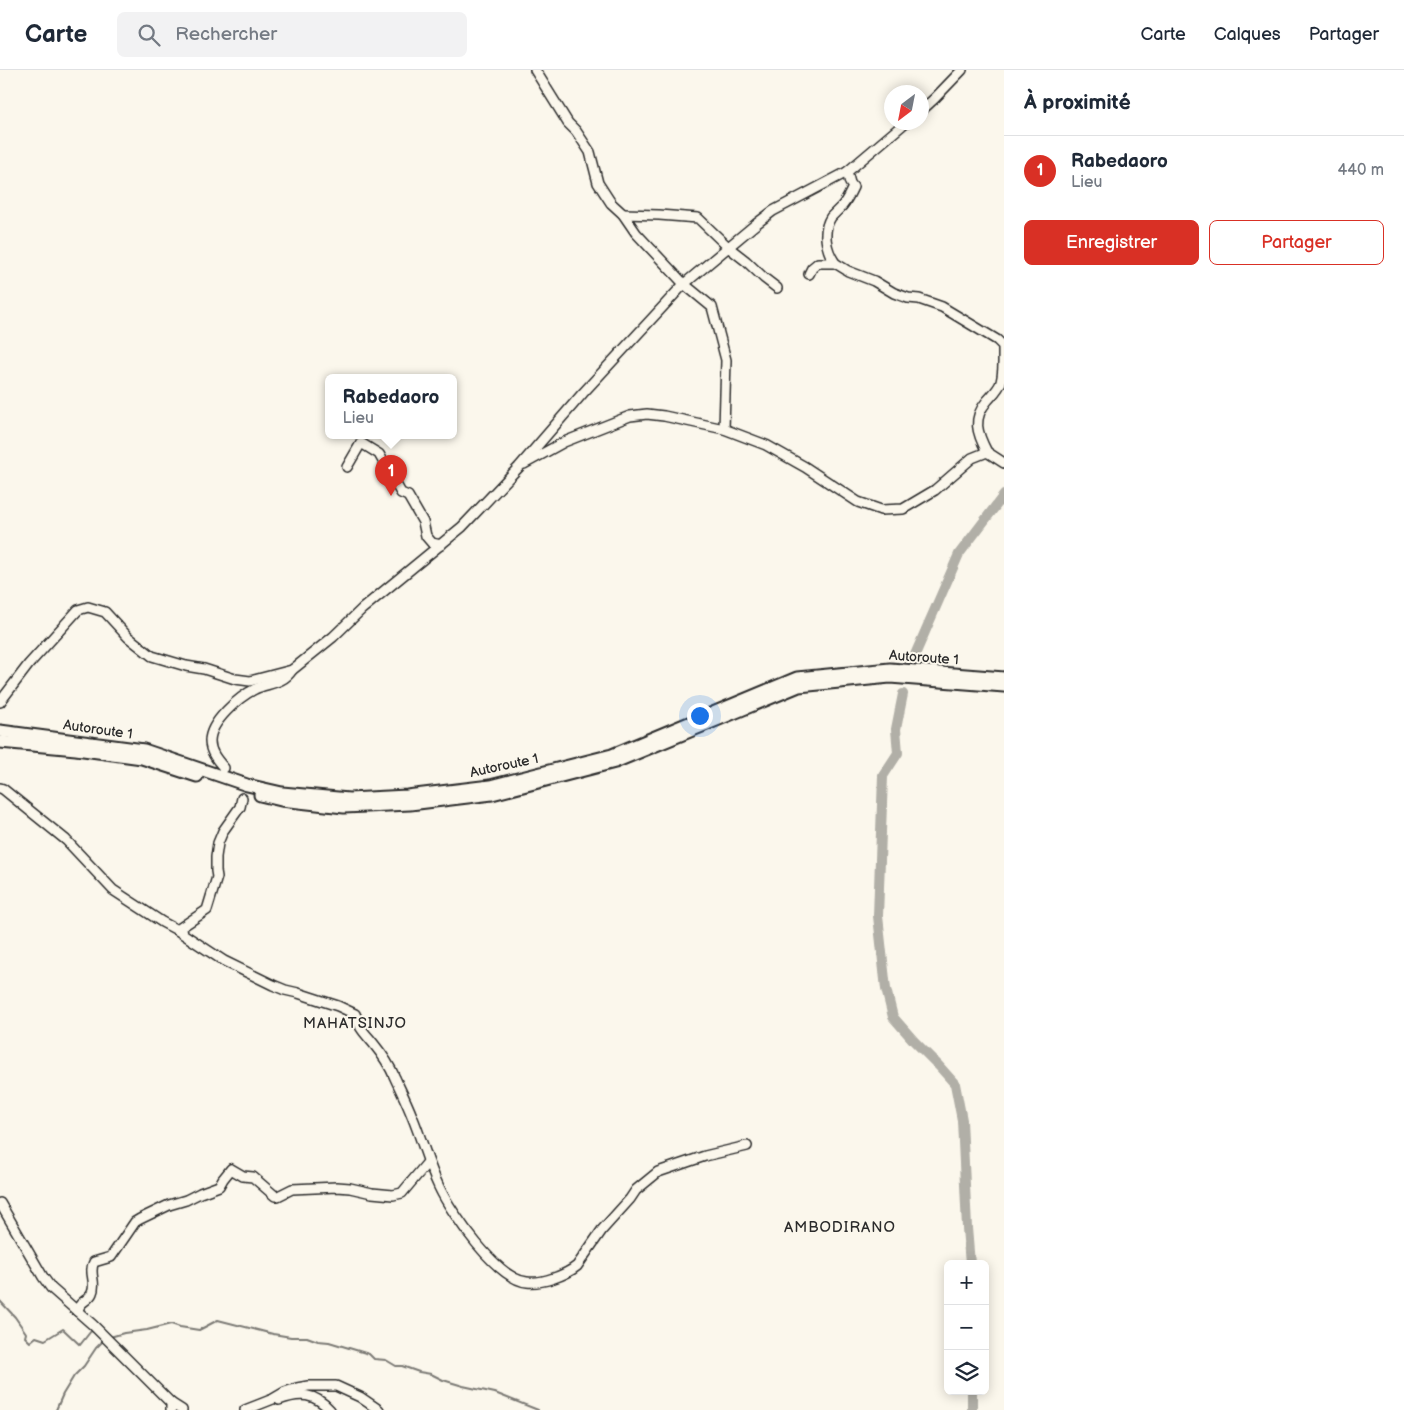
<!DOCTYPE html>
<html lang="fr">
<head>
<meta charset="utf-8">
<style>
  :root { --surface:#fff; --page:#f2f2f3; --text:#1f2937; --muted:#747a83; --line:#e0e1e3; --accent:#d93025 }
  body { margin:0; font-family:"Balsamiq Sans",sans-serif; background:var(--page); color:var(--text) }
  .controls { position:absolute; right:15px; bottom:15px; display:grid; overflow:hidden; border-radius:8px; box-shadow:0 2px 12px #0003 }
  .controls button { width:45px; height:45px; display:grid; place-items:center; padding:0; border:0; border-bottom:1px solid var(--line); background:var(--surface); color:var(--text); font:25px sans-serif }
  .compass { position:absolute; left:884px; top:15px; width:45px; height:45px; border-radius:50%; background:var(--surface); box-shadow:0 2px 12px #0003; rotate:212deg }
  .you { position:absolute; left:699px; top:645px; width:18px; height:18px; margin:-12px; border:4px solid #fff; border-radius:50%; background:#1a73e8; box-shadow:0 0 0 8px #1a73e833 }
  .badge { display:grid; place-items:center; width:32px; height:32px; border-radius:50%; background:var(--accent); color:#fff; font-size:16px; font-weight:700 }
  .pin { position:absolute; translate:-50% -41px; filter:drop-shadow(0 1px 2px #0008) }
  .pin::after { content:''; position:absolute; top:26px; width:18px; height:15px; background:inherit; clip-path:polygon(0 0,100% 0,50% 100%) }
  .popup { position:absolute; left:325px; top:304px; width:132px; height:65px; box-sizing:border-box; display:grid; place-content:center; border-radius:8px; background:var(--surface); filter:drop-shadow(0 1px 4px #0005); font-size:16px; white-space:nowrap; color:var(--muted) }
  .popup b { font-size:19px; color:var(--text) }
  .popup::after { content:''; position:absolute; left:50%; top:100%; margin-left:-10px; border:10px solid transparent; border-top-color:var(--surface) }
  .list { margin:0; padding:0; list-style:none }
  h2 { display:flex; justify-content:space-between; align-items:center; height:65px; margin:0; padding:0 20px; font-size:21px }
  h2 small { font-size:16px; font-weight:400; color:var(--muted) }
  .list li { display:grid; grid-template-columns:32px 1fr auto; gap:15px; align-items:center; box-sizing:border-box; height:70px; padding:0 20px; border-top:1px solid var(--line) }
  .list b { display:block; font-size:19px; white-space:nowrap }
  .list p { margin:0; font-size:16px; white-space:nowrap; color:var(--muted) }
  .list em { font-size:16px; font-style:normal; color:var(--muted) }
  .actions { display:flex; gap:10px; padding:15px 20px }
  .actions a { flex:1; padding:11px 0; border:1px solid var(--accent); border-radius:8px; text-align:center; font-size:18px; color:var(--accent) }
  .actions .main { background:var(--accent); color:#fff }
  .icon { flex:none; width:28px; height:28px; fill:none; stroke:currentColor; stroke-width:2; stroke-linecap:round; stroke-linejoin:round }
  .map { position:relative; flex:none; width:1004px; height:1340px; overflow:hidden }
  header { display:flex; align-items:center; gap:30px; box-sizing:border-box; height:70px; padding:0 25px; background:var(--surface); border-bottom:1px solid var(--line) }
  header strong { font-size:24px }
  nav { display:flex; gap:28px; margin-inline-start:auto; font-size:18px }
  .search { width:350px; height:45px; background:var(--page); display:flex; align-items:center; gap:12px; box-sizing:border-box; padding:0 18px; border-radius:8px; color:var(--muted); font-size:19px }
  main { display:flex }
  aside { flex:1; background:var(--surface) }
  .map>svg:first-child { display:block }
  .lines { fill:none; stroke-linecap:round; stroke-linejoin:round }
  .stream { stroke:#7b7a75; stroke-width:2 }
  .river { stroke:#b1afa7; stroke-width:10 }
  .minor-casing { stroke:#2b2b2b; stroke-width:12 }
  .major-casing { stroke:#2b2b2b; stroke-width:15 }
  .minor { stroke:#fbf7ec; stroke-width:9 }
  .major { stroke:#fbf7ec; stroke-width:11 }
  .labels { text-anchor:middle; stroke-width:4; stroke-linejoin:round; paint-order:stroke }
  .street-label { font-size:14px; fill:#2b2b2b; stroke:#fbf7ec }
  .neighbourhood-label { font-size:15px; letter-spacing:1px; fill:#2b2b2b; stroke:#fbf7ec }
</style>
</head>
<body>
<header>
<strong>Carte</strong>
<div class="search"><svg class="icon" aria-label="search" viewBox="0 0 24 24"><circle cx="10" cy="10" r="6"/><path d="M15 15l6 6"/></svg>Rechercher</div>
<nav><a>Carte</a><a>Calques</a><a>Partager</a></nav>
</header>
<main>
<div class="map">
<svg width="1004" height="1340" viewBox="0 0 1004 1340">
  <rect width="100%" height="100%" fill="#fbf7ec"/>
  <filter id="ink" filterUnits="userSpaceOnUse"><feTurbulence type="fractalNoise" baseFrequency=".02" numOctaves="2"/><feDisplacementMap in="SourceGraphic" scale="10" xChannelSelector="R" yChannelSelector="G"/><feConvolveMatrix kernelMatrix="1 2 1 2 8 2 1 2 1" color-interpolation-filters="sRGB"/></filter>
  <g filter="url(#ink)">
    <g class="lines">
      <g class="stream">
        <polyline points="0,1231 15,1247 26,1263 25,1267 30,1272 36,1267 45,1270 63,1259 80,1275 91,1261 96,1263"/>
        <polyline points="110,1267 124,1263 147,1260 171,1254 180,1257 199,1260 218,1250 273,1264 291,1267 307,1267 318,1271 329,1272 369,1284 374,1289 386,1290 396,1296 402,1296 419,1302 431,1304 443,1310 463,1316 495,1323 538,1340"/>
        <polyline points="56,1340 63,1324 74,1306 84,1296 96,1278 103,1271"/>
      </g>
      <g class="river">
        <polyline points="914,587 959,484 1004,425"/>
        <polyline points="903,624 896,659 898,683 883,706 878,846 886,919 893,947 914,971 939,996 955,1014 962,1050 967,1158 970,1194"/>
        <polyline points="972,1340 972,1321"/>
      </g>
      <g class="minor-casing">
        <g id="minor">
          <polyline points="535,0 568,53 576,61 590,82 598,113 611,133 623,144 636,163 684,214 712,237 726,290 724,359"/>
          <polyline points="922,40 935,28 962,0"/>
          <polyline points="623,144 659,145 698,148 728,177 746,191 764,208 777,218"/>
          <path d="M835,193c-9,-13 -13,-32 -4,-46 3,-3 6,-6 9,-9 6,-5 9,-13 13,-21l-3,-4 -3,-11"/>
          <path d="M809,204l3,-6 6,-5h17l13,8 26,10 20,12 14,5 11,1 23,8 55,33 6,6c0,11 1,25 -2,36 -2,7 -9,13 -14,19 -15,18 -10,32 0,51"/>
          <polyline points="524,394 564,372 630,346 647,344 664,346 724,359 766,375 805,397 858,432 881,440 903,439 935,420 972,388 987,382 1004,393"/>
          <polyline points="347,397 361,373 379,384 401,423 408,426 423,452 426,466 432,473 441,475"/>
          <polyline points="0,632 29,594 78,540 88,537 105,542 128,567 152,586 186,596 204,599 235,609 250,611 292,600 333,567 362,539 462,457 519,397 583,323 684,214 756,154 773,141 847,102 906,52"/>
          <path d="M224,698c-7,-8 -14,-16 -14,-27 0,-19 29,-44 45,-52 13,-6 28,-5 37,-19"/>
          <path d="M0,718l3,1 63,51 47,50 49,32 15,8 47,31 49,24 12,5 13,3 40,13 17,8c2,4 4,9 6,14 3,5 8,10 12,15 9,11 17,23 22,35 6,13 12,25 17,38 10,24 16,48 27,71 12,26 59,93 88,95 15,2 39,-7 50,-16l25,-36 28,-31 6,-9 22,-18 47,-16 42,-10"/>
          <polyline points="177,860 207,840 217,807 216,801 216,787 218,773 223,761 240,737 242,728"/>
          <polyline points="0,1133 43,1207 51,1218 93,1255 171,1333 171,1340"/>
          <path d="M77,1241c2,-2 2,-5 4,-7 4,-4 9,-6 11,-11 5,-10 -4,-21 2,-31l17,-5 24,-35 5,-3 29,-14 17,-5 14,-7 19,-7 4,-7 8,-10 12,7 10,1 22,19h3l14,-7 45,-2 13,1 22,5 21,2 9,-2 26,-31"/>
          <path d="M279,1330c21,-8 36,-7 51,10"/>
          <polyline points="171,1333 182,1340"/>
          <polyline points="245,1340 273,1329 285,1322 297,1318 308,1316 336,1316 360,1327 379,1340"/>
        </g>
      </g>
      <g class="major-casing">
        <g id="major">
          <polyline points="0,661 144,680 247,715 282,723 349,729 407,726 490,716 612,685 797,608 890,599 1004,608"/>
          <polyline points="0,672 76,679 142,688 197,706"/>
          <polyline points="260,725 281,730 344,737 410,734 492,724 615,692 799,616 890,607 1004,616"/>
        </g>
      </g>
      <use href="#minor" class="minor"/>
      <use href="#major" class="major"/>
    </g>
  </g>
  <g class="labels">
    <g class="street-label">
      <text transform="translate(924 587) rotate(4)" y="5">Autoroute 1</text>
      <text transform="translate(98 659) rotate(8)" y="5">Autoroute 1</text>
      <text transform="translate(504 695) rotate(-12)" y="5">Autoroute 1</text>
    </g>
    <g class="neighbourhood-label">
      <text x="355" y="958">MAHATSINJO</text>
      <text x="840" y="1162">AMBODIRANO</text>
    </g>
  </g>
</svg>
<div class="controls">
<button>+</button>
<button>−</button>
<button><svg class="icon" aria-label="layers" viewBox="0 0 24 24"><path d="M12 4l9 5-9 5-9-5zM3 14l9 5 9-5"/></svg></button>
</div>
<svg class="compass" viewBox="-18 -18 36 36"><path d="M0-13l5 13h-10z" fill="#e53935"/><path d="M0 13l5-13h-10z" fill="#747a83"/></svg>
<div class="you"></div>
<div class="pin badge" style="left:391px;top:426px">1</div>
<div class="popup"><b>Rabedaoro</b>Lieu</div>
</div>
<aside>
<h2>À proximité<small></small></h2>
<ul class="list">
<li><span class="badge">1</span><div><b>Rabedaoro</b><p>Lieu</p></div><em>440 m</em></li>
</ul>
<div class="actions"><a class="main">Enregistrer</a><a>Partager</a></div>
</aside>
</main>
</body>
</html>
